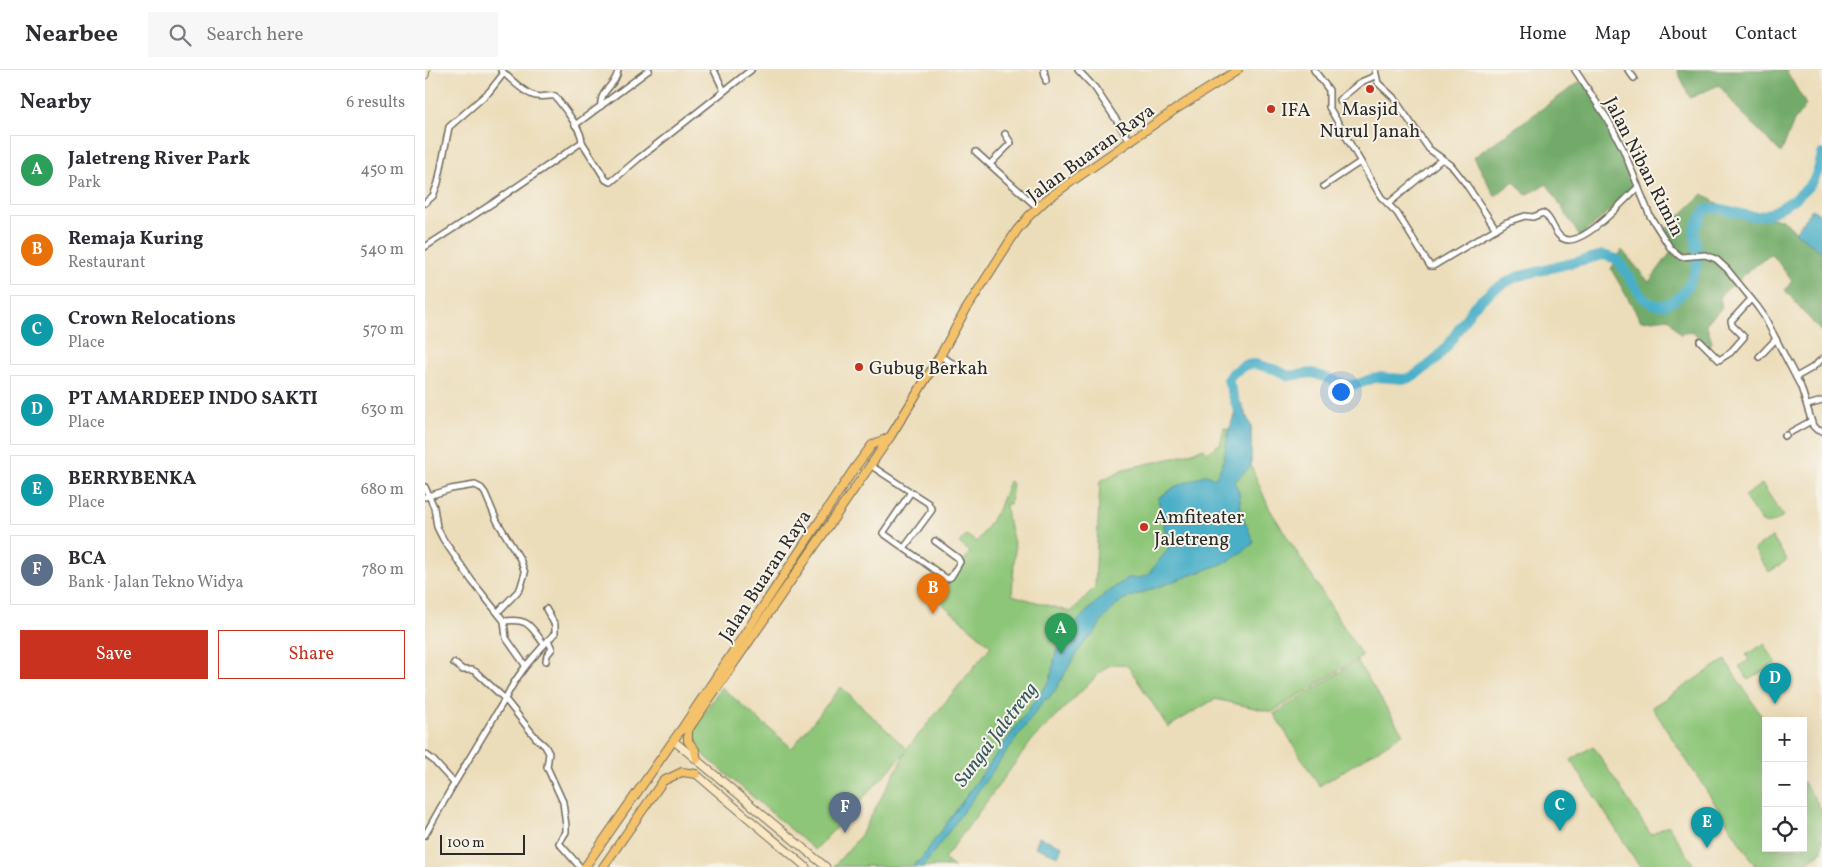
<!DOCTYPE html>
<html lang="en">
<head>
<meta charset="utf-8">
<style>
  :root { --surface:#fff; --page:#f7f7f7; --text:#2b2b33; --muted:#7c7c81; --line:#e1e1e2; --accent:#c8321e }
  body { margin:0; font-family:Vollkorn,serif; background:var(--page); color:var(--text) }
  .controls { position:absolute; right:15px; bottom:15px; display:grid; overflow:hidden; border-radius:0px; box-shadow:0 5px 20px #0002 }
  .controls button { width:45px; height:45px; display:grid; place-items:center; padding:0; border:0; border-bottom:1px solid var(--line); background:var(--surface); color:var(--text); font:25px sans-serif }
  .scale { position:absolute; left:15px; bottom:12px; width:85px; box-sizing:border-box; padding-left:5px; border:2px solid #2b2b2b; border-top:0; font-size:14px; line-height:18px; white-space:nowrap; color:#2b2b2b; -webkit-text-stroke:4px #f7f3e8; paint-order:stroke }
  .you { position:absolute; left:915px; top:321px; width:18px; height:18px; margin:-12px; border:4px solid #fff; border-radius:50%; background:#1a73e8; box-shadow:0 0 0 8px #1a73e833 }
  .badge { display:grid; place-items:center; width:32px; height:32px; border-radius:50%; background:var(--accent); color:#fff; font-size:16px; font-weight:700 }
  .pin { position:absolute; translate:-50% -41px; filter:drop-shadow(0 1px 2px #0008) }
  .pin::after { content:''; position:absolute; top:26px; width:18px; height:15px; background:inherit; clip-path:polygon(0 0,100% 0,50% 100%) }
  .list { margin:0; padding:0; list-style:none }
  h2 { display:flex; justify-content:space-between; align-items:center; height:65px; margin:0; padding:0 20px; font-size:21px }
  h2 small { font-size:16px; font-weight:400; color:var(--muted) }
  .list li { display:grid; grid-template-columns:32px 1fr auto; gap:15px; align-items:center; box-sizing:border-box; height:70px; margin:0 10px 10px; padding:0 10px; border:1px solid var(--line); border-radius:0px }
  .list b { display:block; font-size:19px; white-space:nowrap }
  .list p { margin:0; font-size:16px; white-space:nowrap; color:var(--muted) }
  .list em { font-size:16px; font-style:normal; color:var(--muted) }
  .actions { display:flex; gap:10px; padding:15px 20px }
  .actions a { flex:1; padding:11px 0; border:1px solid var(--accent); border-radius:0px; text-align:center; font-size:18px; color:var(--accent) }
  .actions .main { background:var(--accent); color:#fff }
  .icon { flex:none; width:28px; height:28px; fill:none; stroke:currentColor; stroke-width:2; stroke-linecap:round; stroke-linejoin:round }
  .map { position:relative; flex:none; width:1397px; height:797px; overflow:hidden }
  header { display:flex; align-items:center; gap:30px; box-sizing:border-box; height:70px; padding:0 25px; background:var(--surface); border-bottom:1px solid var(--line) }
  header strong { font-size:24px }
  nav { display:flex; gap:28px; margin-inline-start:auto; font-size:18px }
  .search { width:350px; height:45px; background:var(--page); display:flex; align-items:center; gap:12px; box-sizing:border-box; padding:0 18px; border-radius:0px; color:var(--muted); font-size:19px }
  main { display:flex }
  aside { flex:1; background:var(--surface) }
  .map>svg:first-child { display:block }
  .green { fill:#8ec679; stroke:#5c7852 }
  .forest { fill:#72ab69; stroke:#4e6b4a }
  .water { fill:#49afc8; stroke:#3a6d7a }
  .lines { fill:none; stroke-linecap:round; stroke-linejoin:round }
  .river { stroke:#49afc8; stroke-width:10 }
  .street-casing { stroke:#6f695d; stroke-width:8 }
  .secondary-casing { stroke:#6f695d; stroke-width:9 }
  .primary-casing { stroke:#6f695d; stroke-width:10 }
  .street { stroke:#fff; stroke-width:5 }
  .secondary { stroke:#fae7c3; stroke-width:7 }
  .primary { stroke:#f3c26a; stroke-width:8 }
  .poi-dot { fill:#c8321e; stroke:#f7f3e8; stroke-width:2 }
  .labels { text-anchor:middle; stroke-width:4; stroke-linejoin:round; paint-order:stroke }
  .poi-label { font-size:19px; fill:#2b2b2b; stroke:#f7f3e8; text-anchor:start }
  .street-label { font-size:19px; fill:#2b2b2b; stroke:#f7f3e8 }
  .water-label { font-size:20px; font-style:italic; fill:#365962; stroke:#f7f3e8 }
</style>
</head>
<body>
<header>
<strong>Nearbee</strong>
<div class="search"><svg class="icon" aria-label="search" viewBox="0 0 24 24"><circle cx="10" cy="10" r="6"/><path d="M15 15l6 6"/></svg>Search here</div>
<nav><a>Home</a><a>Map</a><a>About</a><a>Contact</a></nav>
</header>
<main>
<aside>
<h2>Nearby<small>6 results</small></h2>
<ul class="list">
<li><span class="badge" style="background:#2e9e5b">A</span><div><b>Jaletreng River Park</b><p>Park</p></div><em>450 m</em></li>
<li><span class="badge" style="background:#e8710a">B</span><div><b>Remaja Kuring</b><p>Restaurant</p></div><em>540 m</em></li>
<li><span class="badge" style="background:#0f9aa8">C</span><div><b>Crown Relocations</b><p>Place</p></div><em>570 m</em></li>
<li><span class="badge" style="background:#0f9aa8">D</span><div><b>PT AMARDEEP INDO SAKTI</b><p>Place</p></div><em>630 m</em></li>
<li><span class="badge" style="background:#0f9aa8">E</span><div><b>BERRYBENKA</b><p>Place</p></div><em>680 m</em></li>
<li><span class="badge" style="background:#5c6f8a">F</span><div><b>BCA</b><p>Bank · Jalan Tekno Widya</p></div><em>780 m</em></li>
</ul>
<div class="actions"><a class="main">Save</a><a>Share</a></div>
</aside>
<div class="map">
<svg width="1397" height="797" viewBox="0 0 1397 797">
  <rect width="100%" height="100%" fill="#f7f3e8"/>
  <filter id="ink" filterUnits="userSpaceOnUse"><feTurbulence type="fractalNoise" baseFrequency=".02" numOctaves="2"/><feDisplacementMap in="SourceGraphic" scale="10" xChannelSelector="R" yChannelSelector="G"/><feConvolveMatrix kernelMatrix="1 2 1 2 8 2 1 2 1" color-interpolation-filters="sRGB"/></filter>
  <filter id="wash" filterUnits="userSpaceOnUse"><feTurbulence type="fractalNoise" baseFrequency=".0096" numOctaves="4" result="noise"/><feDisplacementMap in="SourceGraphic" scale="20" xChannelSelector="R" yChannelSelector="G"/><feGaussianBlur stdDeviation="1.12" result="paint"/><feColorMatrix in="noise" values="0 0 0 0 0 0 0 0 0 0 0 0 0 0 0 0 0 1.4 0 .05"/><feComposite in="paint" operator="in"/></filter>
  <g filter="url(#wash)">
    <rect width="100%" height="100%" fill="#ecddba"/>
    <g class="green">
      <path d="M826,356v40l18,42 93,148 -90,56 -57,-13 -47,28 -40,-61c-10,-3 -16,-3 -24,3l-71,70 -89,120 10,8 -120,-1 27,-31 45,-83 -91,98 -123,-105 -1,-11 30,-47 71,61 49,-61 66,62 84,-103 -66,-57 5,-5 12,10 28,-42 -11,-9 7,-8 11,7 21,-32 11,-29 4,3 -3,20h-4l1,12 8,31 -3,48 59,17 24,-25 5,-106 24,-12 54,-12 26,-9 3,5 11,-8h2l4,-17 5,1z"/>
      <path d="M1337,414l21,32c-7,5 -14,11 -22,5l-17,-25z"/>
      <polygon points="1347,467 1362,490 1344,502 1329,479"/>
      <polygon points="1339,574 1351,593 1323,610 1314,596 1324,590 1321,585"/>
      <polygon points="1300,590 1341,653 1341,778 1378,778 1378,711 1397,740 1397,782 1375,797 1331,797 1227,637"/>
      <polygon points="932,591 978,664 894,716 849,644"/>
      <polygon points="1168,676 1226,765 1243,755 1270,797 1215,797 1146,690"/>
    </g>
    <g class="forest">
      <polygon points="1252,0 1361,0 1381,35 1369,51 1356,83 1314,40 1294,15 1265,28"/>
      <polygon points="1159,9 1187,56 1212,117 1155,167 1122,114 1101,125 1089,111 1070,126 1049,87"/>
      <polygon points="1278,124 1310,146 1357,149 1371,162 1397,182 1397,263 1360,220 1367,211 1347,184 1328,197 1295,226 1297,238 1281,254 1287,272 1282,279 1268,261 1255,264 1244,248 1216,251 1186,199 1197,180 1224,212 1246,182 1237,163"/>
    </g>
    <g class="water">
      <polygon points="1387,139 1397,146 1397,182 1370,162"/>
      <polygon points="805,325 813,327 826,356 826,396 809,412 814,422 817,445 829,473 805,491 697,530 679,548 668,565 660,572 647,591 631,619 623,629 620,629 498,797 488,797 491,792 493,793 620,617 625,610 631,582 640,566 658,545 680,524 703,508 714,508 723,505 743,479 742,469 733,428 752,416 782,404 789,408 794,402 798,392 803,364 810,342"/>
      <polygon points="614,767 637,776 633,786 610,777"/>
    </g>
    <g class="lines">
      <path class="river" d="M812,337l-9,-27 5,-7 12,-8 10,-1 22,6 11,6 24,-3 36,12 10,-1 19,-7 26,2 8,-1 23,-17 12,-13 28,-42 19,-16 23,-13 87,-22 14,4c7,9 21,35 29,41 25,18 49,-17 51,-39 0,-11 -1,-20 -3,-31l11,-20c18,-6 36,8 54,6 14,-1 40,-19 50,-30 7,-7 11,-21 13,-32"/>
    </g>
  </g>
  <g filter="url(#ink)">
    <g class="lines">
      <g class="street-casing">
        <g id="street">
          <path d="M76,0c7,7 26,25 35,26 6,2 12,-1 19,0 8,11 27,33 27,46"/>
          <polyline points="289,0 299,21"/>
          <polyline points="619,0 621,11"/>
          <polyline points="653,0 670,18 706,72"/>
          <path d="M889,0l15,20v17l52,90 16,16 33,53h3l74,-44 18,-6 8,1 10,-4c10,5 10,22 21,26 19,8 60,-39 74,-52"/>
          <polyline points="950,0 953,13 968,27 1004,79 1026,95 1041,114 1071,159"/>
          <polyline points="1150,0 1183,50 1198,79 1225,146 1246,179 1256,187 1280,185 1291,189 1302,199 1332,236 1339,246 1376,317 1388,356 1392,360 1397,361"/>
          <polyline points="1203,0 1209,8"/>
          <polyline points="914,30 936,12 950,6"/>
          <path d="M176,36c-2,-16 16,-21 17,-36"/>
          <polyline points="150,55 224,0"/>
          <polyline points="551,82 613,138"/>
          <polyline points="565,94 586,73 580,64"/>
          <polyline points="899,116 935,92"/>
          <polyline points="0,133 8,126 13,113 24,57 64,22 79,3"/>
          <polyline points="963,134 1017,89"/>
          <polyline points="0,177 68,133 157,72 181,110 186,112 213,89 326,0"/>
          <polyline points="1275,271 1294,290 1305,283 1319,267 1307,255 1306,251 1326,229"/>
          <polyline points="515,286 538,299"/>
          <polyline points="1334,287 1351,269"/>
          <polyline points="1371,307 1387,298 1397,289"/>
          <polyline points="1383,335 1397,331"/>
          <polyline points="1366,362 1386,351"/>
          <polyline points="1359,366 1361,365"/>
          <polyline points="445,395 486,422 458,463 522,509 526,507 535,492 533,488 510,471"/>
          <path d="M0,417l9,20 3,20 6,12 29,42 32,40c25,-3 26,5 40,23"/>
          <polyline points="0,427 26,419 50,415 56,418 60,423 72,451 95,489 100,503 95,519 73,542"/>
          <polyline points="479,478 507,440 503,433 486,422"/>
          <polyline points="79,551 81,568 100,595"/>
          <polyline points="121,591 122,585 127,579 123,570"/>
          <path d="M29,593l9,7h9l4,2 29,27c13,-27 30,-44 50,-66v-8l-9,-16"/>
          <polyline points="0,684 8,690 29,713"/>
          <polyline points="0,765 26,719 80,629 111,668 120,676 124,683 122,697 138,732 141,756 141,762 134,773 155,797"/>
        </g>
      </g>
      <g class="secondary-casing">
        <g id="secondary">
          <polyline points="0,5 1,0"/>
          <polyline points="249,671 401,797"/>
          <polyline points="271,704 381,797"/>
        </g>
      </g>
      <g class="primary-casing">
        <g id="primary">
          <polyline points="272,689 270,680 263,671 263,660 465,367 515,286 540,241 592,160 604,146 621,130 643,114 751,39 813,0"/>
          <polyline points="160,797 260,654 429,399 447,375 465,367"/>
          <polyline points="178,797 238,711 257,702 271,704"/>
        </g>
      </g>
      <use href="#street" class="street"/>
      <use href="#secondary" class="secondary"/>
      <use href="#primary" class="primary"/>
    </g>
  </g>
  <g class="poi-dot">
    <circle cx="945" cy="19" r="5"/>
    <circle cx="846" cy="39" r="5"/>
    <circle cx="434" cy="297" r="5"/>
    <circle cx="719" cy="457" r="5"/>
  </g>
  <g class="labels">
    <g class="poi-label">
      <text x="945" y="45" text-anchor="middle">Masjid<tspan x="945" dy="22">Nurul Janah</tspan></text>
      <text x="856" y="46">IFA</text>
      <text x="444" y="304">Gubug Berkah</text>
      <text x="729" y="453">Amfiteater<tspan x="729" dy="22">Jaletreng</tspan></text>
    </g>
    <g class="street-label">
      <text transform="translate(665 82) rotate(-36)" y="7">Jalan Buaran Raya</text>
      <text transform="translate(1220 96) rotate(63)" y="7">Jalan Niban Rimin</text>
      <text transform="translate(339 505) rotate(-57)" y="7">Jalan Buaran Raya</text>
    </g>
    <g class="water-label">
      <text transform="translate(570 664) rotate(-53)" y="7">Sungai Jaletreng</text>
    </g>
  </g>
</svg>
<div class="controls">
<button>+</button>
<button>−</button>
<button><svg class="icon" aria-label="locate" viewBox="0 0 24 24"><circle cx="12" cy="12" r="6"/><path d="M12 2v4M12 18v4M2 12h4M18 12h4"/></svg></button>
</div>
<div class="scale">100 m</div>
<div class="you"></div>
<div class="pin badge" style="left:636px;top:584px;background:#2e9e5b">A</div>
<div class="pin badge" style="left:508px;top:544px;background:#e8710a">B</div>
<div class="pin badge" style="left:1135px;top:761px;background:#0f9aa8">C</div>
<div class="pin badge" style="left:1350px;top:634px;background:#0f9aa8">D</div>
<div class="pin badge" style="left:1282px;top:778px;background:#0f9aa8">E</div>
<div class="pin badge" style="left:420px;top:763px;background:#5c6f8a">F</div>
</div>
</main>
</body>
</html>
